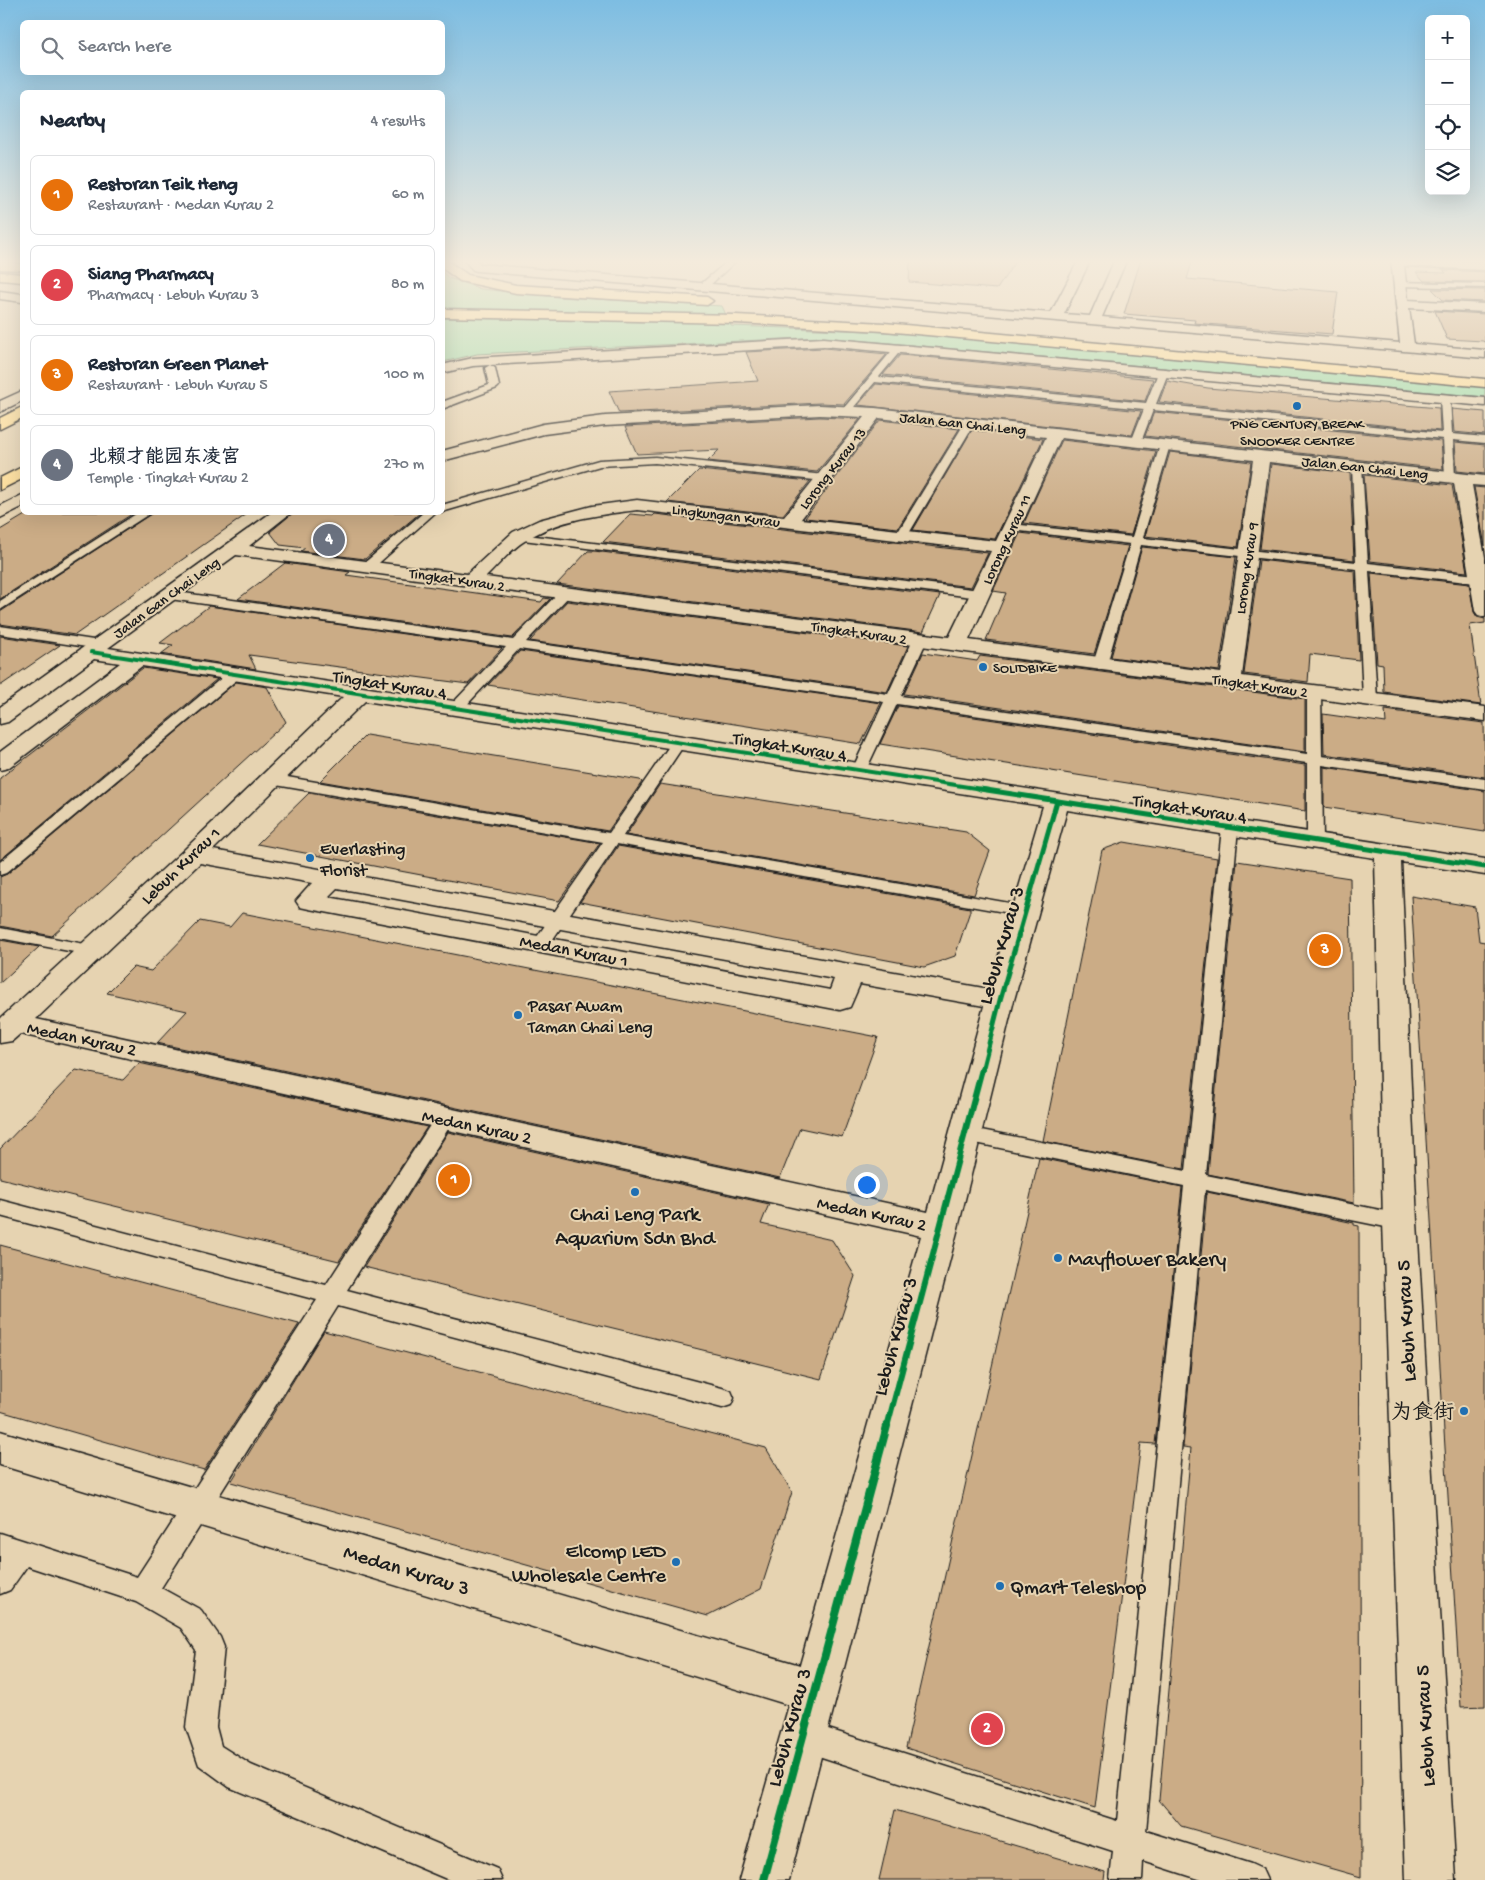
<!DOCTYPE html>
<html lang="en">
<head>
<meta charset="utf-8">
<style>
  :root { --surface:#fff; --page:#f2f2f3; --text:#1f2937; --muted:#747a83; --line:#e0e1e3; --accent:#1f6fb2 }
  body { margin:0; font-family:"Gochi Hand","LXGW WenKai TC",sans-serif; background:var(--page); color:var(--text) }
  .controls { position:absolute; right:15px; top:15px; display:grid; overflow:hidden; border-radius:8px; box-shadow:0 5px 20px #0002 }
  .controls button { width:45px; height:45px; display:grid; place-items:center; padding:0; border:0; border-bottom:1px solid var(--line); background:var(--surface); color:var(--text); font:25px sans-serif }
  .you { position:absolute; left:866px; top:1184px; width:18px; height:18px; margin:-12px; border:4px solid #fff; border-radius:50%; background:#1a73e8; box-shadow:0 0 0 8px #1a73e833 }
  .badge { display:grid; place-items:center; width:32px; height:32px; border-radius:50%; background:var(--accent); color:#fff; font-size:16px; font-weight:700 }
  .pin { position:absolute; translate:-50% -50%; border:2px solid #fff; box-shadow:0 1px 5px #0006 }
  .list { margin:0; padding:0; list-style:none }
  h2 { display:flex; justify-content:space-between; align-items:center; height:65px; margin:0; padding:0 20px; font-size:21px }
  h2 small { font-size:16px; font-weight:400; color:var(--muted) }
  .list li { display:grid; grid-template-columns:32px 1fr auto; gap:15px; align-items:center; box-sizing:border-box; height:80px; margin:0 10px 10px; padding:0 10px; border:1px solid var(--line); border-radius:8px }
  .list b { display:block; font-size:19px; white-space:nowrap }
  .list p { margin:0; font-size:16px; white-space:nowrap; color:var(--muted) }
  .list em { font-size:16px; font-style:normal; color:var(--muted) }
  .icon { flex:none; width:28px; height:28px; fill:none; stroke:currentColor; stroke-width:2; stroke-linecap:round; stroke-linejoin:round }
  .map { position:relative; flex:none; width:1485px; height:1880px; overflow:hidden }
  .search { position:absolute; background:var(--surface); box-shadow:0 5px 20px #0002; left:20px; top:20px; width:425px; height:55px; display:flex; align-items:center; gap:12px; box-sizing:border-box; padding:0 18px; border-radius:8px; color:var(--muted); font-size:19px }
  .panel { position:absolute; background:var(--surface); box-shadow:0 5px 20px #0002; left:20px; top:90px; width:425px; height:425px; border-radius:8px }
  .map>svg:first-child { display:block }
  .green { fill:#9adda8; stroke:#5b7c62 }
  .building { fill:#cbac86; stroke:#1c1c1c }
  .lines { fill:none; stroke-linecap:round; stroke-linejoin:round }
  .lane-casing { stroke:#1c1c1c; stroke-width:3 }
  .street-casing { stroke:#1c1c1c; stroke-width:3 }
  .primary-casing { stroke:#1c1c1c; stroke-width:3 }
  .highway-casing { stroke:#1c1c1c; stroke-width:3 }
  .lane { fill:#e6d3b1; fill-rule:evenodd }
  .street { fill:#e6d3b1; fill-rule:evenodd }
  .primary { fill:#fedd96; fill-rule:evenodd }
  .highway { fill:#fedd96; fill-rule:evenodd }
  .cycleway-far3-casing { stroke:#e6d3b1; stroke-width:6 }
  .cycleway-far2-casing { stroke:#e6d3b1; stroke-width:8 }
  .cycleway-far1-casing { stroke:#e6d3b1; stroke-width:9 }
  .cycleway-casing { stroke:#e6d3b1; stroke-width:11 }
  .cycleway-far3 { stroke:#00873e; stroke-width:4 }
  .cycleway-far2 { stroke:#00873e; stroke-width:5 }
  .cycleway-far1 { stroke:#00873e; stroke-width:6 }
  .cycleway { stroke:#00873e; stroke-width:8 }
  .poi-dot { fill:#1f6fb2; stroke:#e6d3b1; stroke-width:2 }
  .labels { text-anchor:middle; stroke-width:4; stroke-linejoin:round; paint-order:stroke }
  .far-street-label { font-size:15px; fill:#1c1c1c; stroke:#e6d3b1 }
  .far-poi-label { font-size:15px; fill:#1c1c1c; stroke:#e6d3b1 }
  .street-label { font-size:18px; fill:#1c1c1c; stroke:#e6d3b1 }
  .poi-label { font-size:18px; fill:#1c1c1c; stroke:#e6d3b1; text-anchor:start }
  .near-street-label { font-size:21px; fill:#1c1c1c; stroke:#e6d3b1 }
  .near-poi-label { font-size:21px; fill:#1c1c1c; stroke:#e6d3b1; text-anchor:start }
</style>
</head>
<body>
<div class="map">
<svg width="1485" height="1880" viewBox="0 0 1485 1880">
  <rect width="100%" height="100%" fill="#e6d3b1"/>
  <filter id="ink" filterUnits="userSpaceOnUse"><feTurbulence type="fractalNoise" baseFrequency=".02" numOctaves="2"/><feDisplacementMap in="SourceGraphic" scale="10" xChannelSelector="R" yChannelSelector="G"/><feConvolveMatrix kernelMatrix="1 2 1 2 8 2 1 2 1" color-interpolation-filters="sRGB"/></filter>
  <g filter="url(#ink)">
    <polygon class="green" points="442,272 449,278 481,289 558,297 722,306 731,326 869,331 929,335 1485,387 1485,397 822,337 477,354 443,362"/>
    <g class="building">
      <polygon points="910,259 1017,259 997,289 909,282"/>
      <polygon points="1141,259 1193,259 1187,279 1338,292 1332,334 1194,323 1195,320 1124,314"/>
      <polygon points="1443,270 1485,272 1485,282 1424,281 1416,272 1446,273"/>
      <polygon points="1432,289 1485,290 1485,302 1443,300"/>
      <polygon points="1435,311 1485,314 1485,343 1483,341 1447,339"/>
      <polygon points="824,348 887,354 844,404 820,403 619,413 609,391 758,381 746,352"/>
      <polygon points="900,355 936,358 1153,379 1145,401 883,375"/>
      <polygon points="1167,381 1208,388 1439,408 1440,431 1159,402"/>
      <polygon points="876,384 1141,411 1132,435 858,405"/>
      <polygon points="1452,409 1485,412 1485,435 1454,432"/>
      <polygon points="1154,412 1441,441 1443,469 1145,436"/>
      <polygon points="820,417 860,419 817,472 708,461 719,450 637,454 625,427"/>
      <polygon points="880,420 959,429 898,528 805,518"/>
      <polygon points="972,430 1043,439 995,539 913,530"/>
      <polygon points="1062,440 1156,451 1131,535 1024,523"/>
      <polygon points="1455,442 1485,445 1485,474 1457,471"/>
      <polygon points="1170,452 1251,462 1238,547 1145,536"/>
      <polygon points="1271,464 1350,473 1354,560 1260,549"/>
      <polygon points="699,470 810,481 783,515 667,502"/>
      <polygon points="1364,475 1452,485 1467,572 1370,561"/>
      <polygon points="1474,487 1485,488 1485,546"/>
      <polygon points="30,512 135,512 0,599 0,530"/>
      <polygon points="154,512 250,512 75,635 0,624 0,612"/>
      <polygon points="294,512 421,512 365,559 301,551 305,548 280,545 270,532"/>
      <polygon points="630,514 653,516 655,514 988,553 971,587 603,542"/>
      <polygon points="1020,533 1128,546 1094,654 986,640 1006,593 993,591"/>
      <polygon points="1142,547 1236,557 1219,671 1111,657"/>
      <polygon points="588,551 594,551 940,595 923,632 557,584"/>
      <polygon points="1259,560 1355,571 1359,660 1310,654 1308,682 1244,674"/>
      <polygon points="285,563 350,572 346,575 541,602 544,598 550,599 512,638 238,599"/>
      <polygon points="1371,573 1469,584 1474,612 1477,617 1485,619 1485,623 1470,625 1481,705 1384,692 1383,664 1377,663"/>
      <polygon points="567,601 908,646 887,692 530,641"/>
      <polygon points="209,606 502,648 468,684 249,655 256,669 161,654 173,645 160,643"/>
      <polygon points="0,636 60,645 0,686"/>
      <polygon points="520,651 881,703 861,744 488,685"/>
      <polygon points="923,653 977,661 980,656 1305,699 1305,752 904,694"/>
      <polygon points="143,668 217,679 0,860 0,778"/>
      <polygon points="236,682 267,687 286,722 52,936 0,926 0,877 7,874"/>
      <polygon points="898,706 1305,765 1305,811 880,744"/>
      <polygon points="1385,710 1484,723 1485,777 1324,754 1323,714 1386,723"/>
      <polygon points="366,735 640,780 642,782 608,831 320,781"/>
      <polygon points="1324,767 1485,791 1485,832 1324,807"/>
      <polygon points="660,784 966,832 990,851 974,895 626,835"/>
      <polygon points="309,793 600,843 559,901 257,844"/>
      <polygon points="1124,842 1217,858 1184,1169 1043,1141 1102,850"/>
      <polygon points="618,846 970,908 970,911 955,956 924,967 580,902"/>
      <polygon points="1237,861 1350,878 1354,1203 1208,1174"/>
      <polygon points="1411,896 1475,907 1479,941 1485,942 1485,1706 1461,1707"/>
      <polygon points="242,913 878,1037 842,1137 800,1128 780,1178 157,1043 187,1011 107,993 133,967 151,971 200,921 230,927"/>
      <polygon points="0,940 39,947 0,983"/>
      <polygon points="139,1063 427,1127 339,1261 0,1178 0,1149 76,1070 123,1080"/>
      <polygon points="448,1132 769,1204 761,1224 832,1240 855,1276 821,1379 364,1267"/>
      <polygon points="1039,1158 1182,1187 1155,1444 1141,1443 1095,1808 906,1748"/>
      <polygon points="1207,1192 1354,1223 1354,1225 1359,1226 1361,1877 1181,1826 1159,1800 1191,1448 1183,1447"/>
      <polygon points="0,1245 295,1323 299,1324 204,1470 0,1411"/>
      <polygon points="324,1331 766,1448 792,1492 761,1589 708,1616 231,1482"/>
      <polygon points="895,1810 1105,1872 1104,1880 879,1880"/>
    </g>
    <g class="lines">
      <g class="lane-casing">
        <g id="lane">
          <polygon points="730,259 738,259 707,288 701,288 701,284"/>
          <polygon points="1397,282 1485,284 1485,288 1400,286 1396,284"/>
          <polygon points="898,346 902,349 879,377 1146,403 1158,373 1163,370 1168,373 1156,404 1442,433 1440,398 1445,395 1450,398 1452,434 1485,437 1485,443 1453,440 1455,477 1450,480 1445,477 1443,439 1153,410 1141,442 1136,445 1131,442 1144,409 875,382 849,413 843,413 843,409 895,347"/>
          <polygon points="490,365 495,368 499,386 497,388 442,409 442,402 489,385 485,368"/>
          <polygon points="969,421 974,424 908,535 906,537 898,537 896,535 964,424"/>
          <polygon points="1165,442 1170,445 1143,538 1356,562 1352,466 1357,463 1362,466 1368,563 1485,576 1485,584 1369,571 1377,699 1370,703 1363,699 1357,569 1141,545 1107,664 1100,668 1095,667 1093,664 1130,544 1012,530 1006,527 1012,524 1132,537 1160,445"/>
          <polygon points="655,457 824,475 829,478 824,481 655,463 600,466 442,512 442,505 599,460"/>
          <polygon points="139,512 152,512 0,610 0,601"/>
          <polygon points="424,512 436,512 371,570 363,570 361,567 363,564"/>
          <polygon points="519,534 980,590 986,594 980,598 515,539 513,537 515,535"/>
          <polygon points="565,589 569,590 571,593 569,596 526,642 888,694 913,640 920,636 927,640 901,696 1307,754 1307,692 1314,688 1321,692 1322,756 1485,779 1485,789 1322,765 1323,841 1321,844 1309,844 1307,841 1307,763 897,704 866,770 864,773 854,773 852,770 884,702 519,649 461,711 456,712 449,708 451,705 506,647 170,599 164,595 170,591 513,640 561,590"/>
          <polygon points="0,626 100,641 107,645 100,649 0,634"/>
          <polygon points="235,670 240,671 242,674 240,677 6,873 0,875 0,862 230,671"/>
          <polygon points="679,738 684,739 686,742 623,836 1027,906 1033,907 1036,911 1033,915 1027,916 617,844 547,948 541,949 535,948 532,944 603,842 270,784 265,782 262,779 265,776 270,774 609,833 674,739"/>
          <polygon points="1230,823 1236,825 1238,828 1206,1175 1400,1214 1408,1216 1411,1222 1408,1228 1400,1230 1205,1190 1146,1831 1251,1864 1262,1869 1267,1880 1202,1880 1143,1861 1142,1880 1110,1880 1113,1851 803,1751 793,1746 788,1736 793,1726 803,1721 1117,1821 1184,1186 966,1141 959,1139 956,1134 959,1129 966,1127 1186,1171 1222,828 1224,825"/>
          <polygon points="0,928 90,945 96,946 99,950 96,954 90,955 0,938"/>
          <polygon points="445,1111 452,1113 455,1118 347,1290 722,1388 731,1391 734,1398 731,1405 722,1408 338,1306 161,1588 201,1610 220,1637 224,1647 216,1727 221,1746 251,1765 497,1869 502,1880 449,1880 229,1787 199,1765 186,1727 196,1650 181,1628 136,1602 27,1566 10,1590 0,1594 0,1533 137,1577 317,1300 0,1216 0,1200 326,1285 438,1113"/>
        </g>
      </g>
      <g class="street-casing">
        <g id="street">
          <polygon points="463,259 476,259 480,264 1051,313 1079,259 1091,259 1064,314 1090,316 1115,259 1127,259 1102,317 1400,343 1391,259 1485,262 1485,270 1404,266 1408,300 1485,304 1485,312 1409,308 1414,344 1485,350 1485,358 477,271 473,270"/>
          <polygon points="0,291 22,294 22,302 0,299"/>
          <polygon points="824,338 1485,398 1485,406 824,346 473,366 442,373 442,365 473,358"/>
          <polygon points="22,391 22,401 0,412 0,401"/>
          <path d="M820,405l55,3 610,68v10l-13,-1 13,72v60l-7,-2 -3,-4 -21,-128 -185,-21 -27,214 243,31v14l-1249,-166 -128,93 1377,211v16l-84,-13 16,360 39,658h-50l-23,-658 -8,-364 -308,-48 -53,190 -56,228 -169,652h-50l50,-175 -789,-240v-34l800,234 121,-429 -901,-202 -8,7 -12,2v-24l3,-3 182,-167 158,-152 -201,-31 -134,102 -8,2v-18l120,-89 -26,-4 -86,63 -8,2v-17l272,-195h20l-43,34 218,28 46,-42 26,-12 53,-14 45,-6 147,17 80,-100 -44,-2 -215,11 -61,8 -102,27v-10l101,-27 62,-8zM879,418l167,19 -50,104 -195,-22zM1061,438l192,22 -32,213 -252,-33zM637,510l354,41 -42,86 -463,-60c13,-13 25,-28 40,-37 32,-21 73,-25 111,-30zM365,701l678,105 -54,183 -776,-139zM200,863l112,20 -16,18 4,6 9,2 531,101 10,-3 10,-23 124,22 -56,206 -892,-193zM337,888l497,91 -4,11 -502,-93z"/>
          <polygon points="22,495 22,507 0,518 0,506"/>
        </g>
      </g>
      <g class="primary-casing">
        <polygon id="primary" points="0,272 22,274 22,282 0,280"/>
      </g>
      <g class="highway-casing">
        <g id="highway">
          <polygon points="442,259 446,260 468,275 516,285 707,297 713,301 707,305 516,293 460,281 442,268"/>
          <polygon points="0,261 22,264 22,270 0,269"/>
          <polygon points="442,309 736,315 884,323 1485,379 1485,387 884,331 736,323 442,317"/>
          <polygon points="22,407 22,418 0,429 0,418"/>
          <polygon points="22,467 22,479 0,490 0,478"/>
        </g>
      </g>
      <use href="#lane" class="lane"/>
      <use href="#street" class="street"/>
      <use href="#primary" class="primary"/>
      <use href="#highway" class="highway"/>
      <g class="cycleway-far3-casing">
        <polyline id="cycleway-far3" points="91,652 988,790"/>
      </g>
      <g class="cycleway-far2-casing">
        <g id="cycleway-far2">
          <polyline points="980,789 1485,867"/>
          <polyline points="982,1071 1000,1000 1057,801"/>
        </g>
      </g>
      <g class="cycleway-far1-casing">
        <polyline id="cycleway-far1" points="887,1427 982,1069"/>
      </g>
      <g class="cycleway-casing">
        <polyline id="cycleway" points="764,1880 887,1426"/>
      </g>
      <use href="#cycleway-far3" class="cycleway-far3"/>
      <use href="#cycleway-far2" class="cycleway-far2"/>
      <use href="#cycleway-far1" class="cycleway-far1"/>
      <use href="#cycleway" class="cycleway"/>
    </g>
  </g>
  <linearGradient id="sky" x2="0" y2="1"><stop stop-color="#7dbde2"/><stop offset="0.5" stop-color="#f4ebdc"/><stop offset="1" stop-color="#f4ebdc" stop-opacity="0"/></linearGradient>
  <rect width="1485" height="523" fill="url(#sky)"/>
  <g class="poi-dot">
    <circle cx="1297" cy="406" r="5"/>
    <circle cx="983" cy="667" r="5"/>
    <circle cx="310" cy="858" r="5"/>
    <circle cx="518" cy="1015" r="5"/>
    <circle cx="635" cy="1192" r="5"/>
    <circle cx="1058" cy="1258" r="5"/>
    <circle cx="1464" cy="1411" r="5"/>
    <circle cx="676" cy="1562" r="5"/>
    <circle cx="1000" cy="1586" r="5"/>
  </g>
  <g class="labels">
    <g class="far-street-label">
      <text transform="translate(963 423) rotate(6)" y="5">Jalan Gan Chai Leng</text>
      <text transform="translate(1365 467) rotate(6)" y="5">Jalan Gan Chai Leng</text>
      <text transform="translate(832 468) rotate(-52)" y="5">Lorong Kurau 13</text>
      <text transform="translate(726 515) rotate(7)" y="5">Lingkungan Kurau</text>
      <text transform="translate(1006 539) rotate(-65)" y="5">Lorong Kurau 11</text>
      <text transform="translate(1246 568) rotate(-82)" y="5">Lorong Kurau 9</text>
      <text transform="translate(457 579) rotate(8)" y="5">Tingkat Kurau 2</text>
      <text transform="translate(166 597) rotate(-36)" y="5">Jalan Gan Chai Leng</text>
      <text transform="translate(859 632) rotate(8)" y="5">Tingkat Kurau 2</text>
      <text transform="translate(1260 685) rotate(8)" y="5">Tingkat Kurau 2</text>
    </g>
    <g class="far-poi-label">
      <text x="1297" y="428">PNG CENTURY BREAK<tspan x="1297" dy="17">SNOOKER CENTRE</tspan></text>
      <text x="993" y="672" text-anchor="start">SOLIDBIKE</text>
    </g>
    <g class="street-label">
      <text transform="translate(390 684) rotate(9)" y="6">Tingkat Kurau 4</text>
      <text transform="translate(790 746) rotate(9)" y="6">Tingkat Kurau 4</text>
      <text transform="translate(1190 808) rotate(9)" y="6">Tingkat Kurau 4</text>
      <text transform="translate(180 865) rotate(-44)" y="6">Lebuh Kurau 1</text>
      <text transform="translate(574 950) rotate(11)" y="6">Medan Kurau 1</text>
      <text transform="translate(82 1038) rotate(12)" y="6">Medan Kurau 2</text>
      <text transform="translate(477 1126) rotate(12)" y="6">Medan Kurau 2</text>
      <text transform="translate(872 1213) rotate(12)" y="6">Medan Kurau 2</text>
    </g>
    <g class="poi-label">
      <text x="320" y="854">Everlasting<tspan x="320" dy="21">Florist</tspan></text>
      <text x="528" y="1011">Pasar Awam<tspan x="528" dy="21">Taman Chai Leng</tspan></text>
    </g>
    <g class="near-street-label">
      <text transform="translate(1000 945) rotate(-74)" y="7">Lebuh Kurau 3</text>
      <text transform="translate(1405 1321) rotate(-93)" y="7">Lebuh Kurau 5</text>
      <text transform="translate(894 1336) rotate(-75)" y="7">Lebuh Kurau 3</text>
      <text transform="translate(407 1569) rotate(17)" y="7">Medan Kurau 3</text>
      <text transform="translate(1424 1726) rotate(-93)" y="7">Lebuh Kurau 5</text>
      <text transform="translate(788 1727) rotate(-75)" y="7">Lebuh Kurau 3</text>
    </g>
    <g class="near-poi-label">
      <text x="635" y="1220" text-anchor="middle">Chai Leng Park<tspan x="635" dy="24">Aquarium Sdn Bhd</tspan></text>
      <text x="1068" y="1265">Mayflower Bakery</text>
      <text x="1454" y="1418" text-anchor="end">为食街</text>
      <text x="666" y="1557" text-anchor="end">Elcomp LED<tspan x="666" dy="24">Wholesale Centre</tspan></text>
      <text x="1010" y="1593">Qmart Teleshop</text>
    </g>
  </g>
</svg>
<div class="controls">
<button>+</button>
<button>−</button>
<button><svg class="icon" aria-label="locate" viewBox="0 0 24 24"><circle cx="12" cy="12" r="6"/><path d="M12 2v4M12 18v4M2 12h4M18 12h4"/></svg></button>
<button><svg class="icon" aria-label="layers" viewBox="0 0 24 24"><path d="M12 4l9 5-9 5-9-5zM3 14l9 5 9-5"/></svg></button>
</div>
<div class="you"></div>
<div class="pin badge" style="left:454px;top:1180px;background:#e8710a">1</div>
<div class="pin badge" style="left:987px;top:1729px;background:#e0444e">2</div>
<div class="pin badge" style="left:1325px;top:950px;background:#e8710a">3</div>
<div class="pin badge" style="left:329px;top:540px;background:#6b7280">4</div>
<div class="search"><svg class="icon" aria-label="search" viewBox="0 0 24 24"><circle cx="10" cy="10" r="6"/><path d="M15 15l6 6"/></svg>Search here</div>
<section class="panel">
<h2>Nearby<small>4 results</small></h2>
<ul class="list">
<li><span class="badge" style="background:#e8710a">1</span><div><b>Restoran Teik Heng</b><p>Restaurant · Medan Kurau 2</p></div><em>60 m</em></li>
<li><span class="badge" style="background:#e0444e">2</span><div><b>Siang Pharmacy</b><p>Pharmacy · Lebuh Kurau 3</p></div><em>80 m</em></li>
<li><span class="badge" style="background:#e8710a">3</span><div><b>Restoran Green Planet</b><p>Restaurant · Lebuh Kurau 5</p></div><em>100 m</em></li>
<li><span class="badge" style="background:#6b7280">4</span><div><b>北赖才能园东凌宫</b><p>Temple · Tingkat Kurau 2</p></div><em>270 m</em></li>
</ul>
</section>
</div>
</body>
</html>
